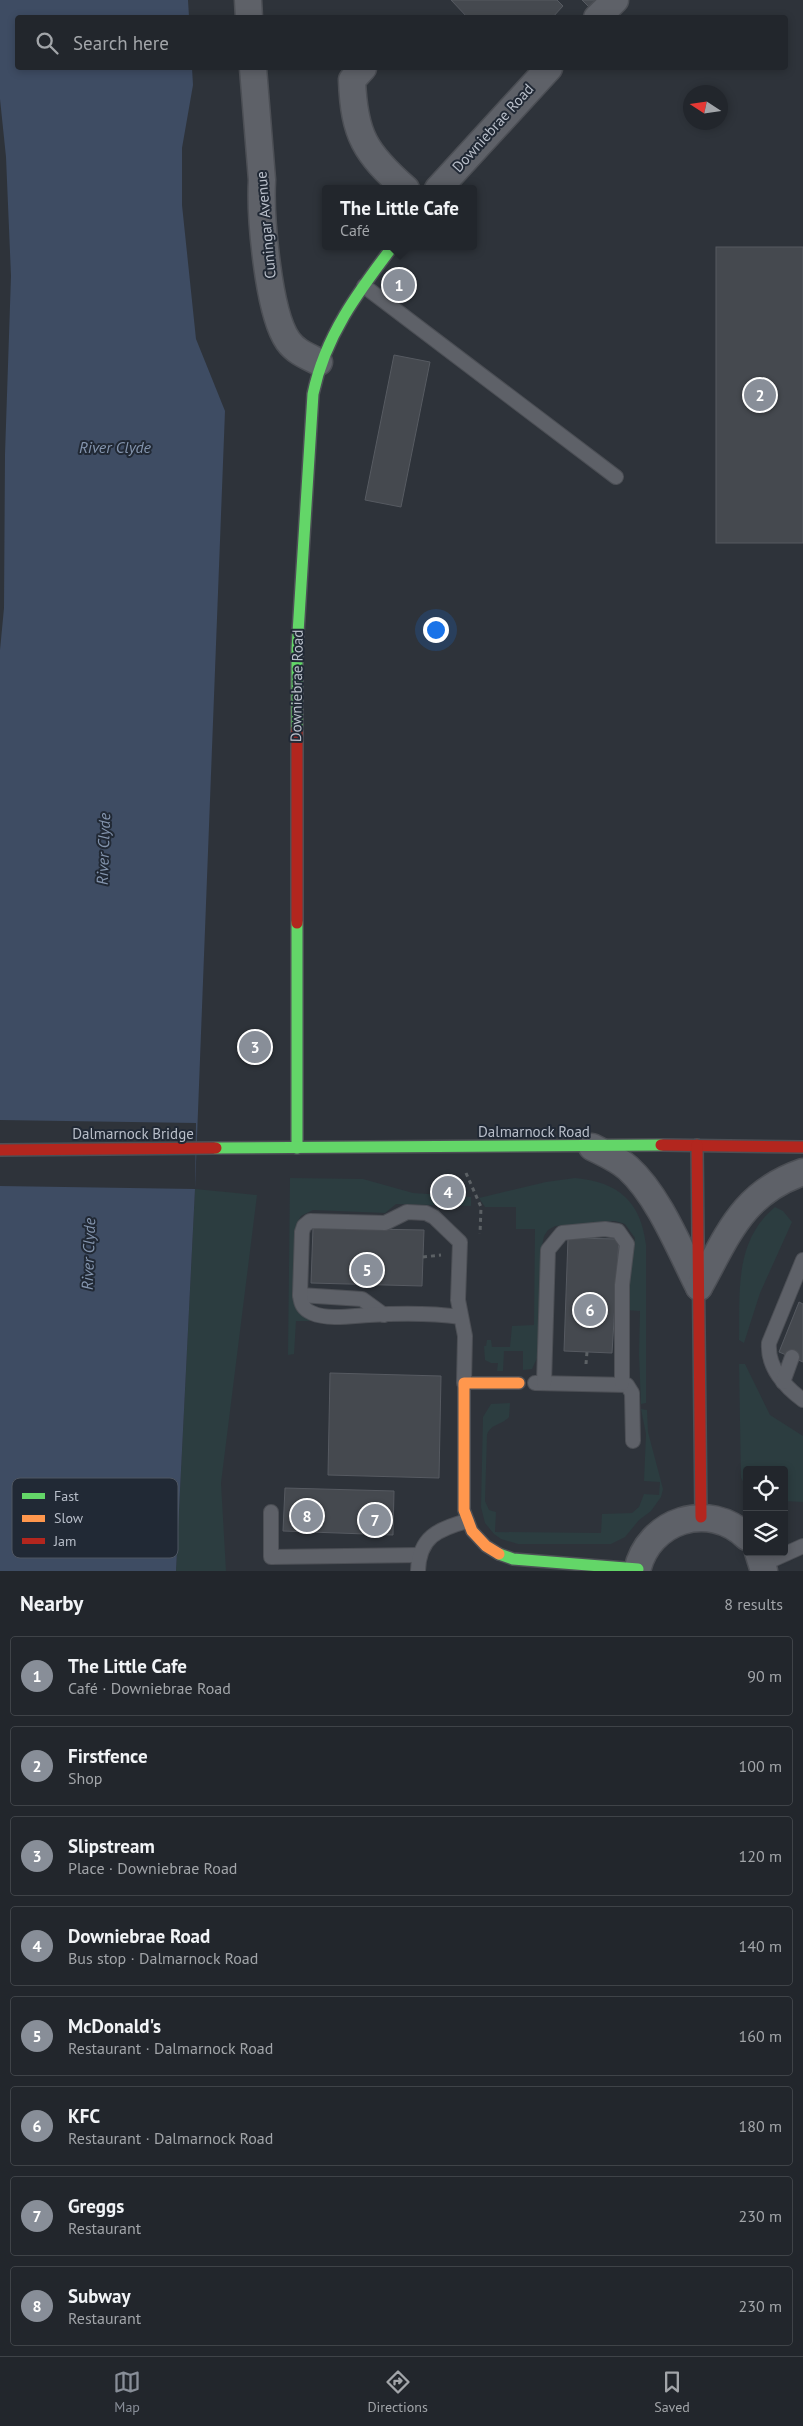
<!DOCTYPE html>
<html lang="en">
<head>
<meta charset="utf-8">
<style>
  :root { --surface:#22262c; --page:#2e3238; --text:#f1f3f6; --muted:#a2a5a9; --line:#3f4348; --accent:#888e98 }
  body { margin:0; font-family:"PT Sans",sans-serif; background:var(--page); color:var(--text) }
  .controls { position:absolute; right:15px; bottom:15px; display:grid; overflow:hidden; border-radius:5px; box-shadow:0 2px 8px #0003 }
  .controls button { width:45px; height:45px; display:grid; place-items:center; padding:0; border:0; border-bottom:1px solid var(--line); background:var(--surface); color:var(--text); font:25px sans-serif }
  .compass { position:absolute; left:683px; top:85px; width:45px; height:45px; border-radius:50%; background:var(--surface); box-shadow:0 2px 8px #0003; rotate:282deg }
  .you { position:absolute; left:435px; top:629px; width:18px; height:18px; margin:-12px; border:4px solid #fff; border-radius:50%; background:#1a73e8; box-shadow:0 0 0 8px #1a73e833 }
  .badge { display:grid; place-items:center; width:32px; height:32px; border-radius:50%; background:var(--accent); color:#fff; font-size:16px; font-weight:700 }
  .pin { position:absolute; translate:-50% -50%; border:2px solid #fff; box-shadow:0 1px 5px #0006 }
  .popup { position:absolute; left:322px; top:185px; width:155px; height:65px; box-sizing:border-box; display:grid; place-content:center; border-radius:5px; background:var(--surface); filter:drop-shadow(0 1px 4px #0005); font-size:16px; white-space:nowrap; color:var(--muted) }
  .popup b { font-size:19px; color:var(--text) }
  .popup::after { content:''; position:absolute; left:50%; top:100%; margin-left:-10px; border:10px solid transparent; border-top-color:var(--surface) }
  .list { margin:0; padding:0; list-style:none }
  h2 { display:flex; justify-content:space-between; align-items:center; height:65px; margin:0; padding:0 20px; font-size:21px }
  h2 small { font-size:16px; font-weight:400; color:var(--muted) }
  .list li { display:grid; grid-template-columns:32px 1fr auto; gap:15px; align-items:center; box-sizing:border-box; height:80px; margin:0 10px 10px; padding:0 10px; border:1px solid var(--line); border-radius:5px }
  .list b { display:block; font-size:19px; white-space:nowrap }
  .list p { margin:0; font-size:16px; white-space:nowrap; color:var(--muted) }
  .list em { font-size:16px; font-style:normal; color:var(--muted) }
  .icon { flex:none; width:28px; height:28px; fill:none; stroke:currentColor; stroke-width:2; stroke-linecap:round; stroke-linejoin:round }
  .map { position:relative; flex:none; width:803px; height:1571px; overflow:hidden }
  .search { position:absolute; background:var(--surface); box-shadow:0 2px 8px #0003; left:15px; right:15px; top:15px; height:55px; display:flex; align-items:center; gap:12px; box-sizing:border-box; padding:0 18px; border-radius:5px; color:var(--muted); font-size:19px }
  .sheet { height:785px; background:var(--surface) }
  nav { display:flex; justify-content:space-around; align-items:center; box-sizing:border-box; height:70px; border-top:1px solid var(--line); background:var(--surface); font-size:14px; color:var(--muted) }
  nav a { display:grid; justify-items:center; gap:2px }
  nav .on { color:var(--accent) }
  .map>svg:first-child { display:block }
  .green { fill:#2c3d40 }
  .water { fill:#3e4c63 }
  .pier { fill:#2e333a }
  .building { fill:#45494f; stroke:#565a61 }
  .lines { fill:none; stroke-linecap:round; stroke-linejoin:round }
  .lane-casing { stroke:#4c4f55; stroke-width:16 }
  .street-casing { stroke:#4c4f55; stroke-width:29 }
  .fast-casing { stroke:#4c4f55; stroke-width:14 }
  .slow-casing { stroke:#4c4f55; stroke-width:14 }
  .jam-casing { stroke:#4c4f55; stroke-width:14 }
  .path { stroke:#5c6165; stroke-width:3; stroke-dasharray:4 4; stroke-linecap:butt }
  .lane { stroke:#5e6168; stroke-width:14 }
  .street { stroke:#5e6168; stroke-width:26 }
  .fast { stroke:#63d668; stroke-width:11 }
  .slow { stroke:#ff974d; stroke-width:11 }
  .jam { stroke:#b3261e; stroke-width:11 }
  .labels { text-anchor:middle; stroke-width:4; stroke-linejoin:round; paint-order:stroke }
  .street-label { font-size:15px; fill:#b9bfca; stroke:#212935 }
  .water-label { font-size:16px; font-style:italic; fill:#8495ae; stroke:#212935 }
  .key { fill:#212935; stroke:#4f5662; stroke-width:1 }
  .key-label { font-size:14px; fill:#b9bfca }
</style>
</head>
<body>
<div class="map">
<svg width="803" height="1571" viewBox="0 0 803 1571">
  <rect width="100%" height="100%" fill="#2e333a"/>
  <g class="green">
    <polygon points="290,1178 363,1179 413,1193 471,1197 471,1206 396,1204 385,1213 313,1210 301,1216 296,1225 294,1296 297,1307 310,1321 296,1321 294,1354 288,1355"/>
    <path d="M575,1178c44,4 66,24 71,67v158l-5,1 -2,-50 1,-43 -14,-1 1,-23 8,-49 -10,-14 -10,-3 -60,5 -7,4 -4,6 -3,15 -3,105 -6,13 -9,1v-19h-19l-1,20h-6l1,-8h-7l-6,-3 -1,-14h2l1,-6h4l1,7h18l2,-21 22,-1 1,-96h-19v-22h-31l-6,-9 67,-16z"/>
    <polygon points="195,1189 257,1195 221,1483 226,1571 176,1571"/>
    <path d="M775,1207l8,4 9,11 -32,71 -16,50 -5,-3c1,-48 -5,-99 36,-133z"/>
    <polygon points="739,1364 745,1364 770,1415 803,1436 803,1502 784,1501 784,1470 747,1470 747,1488 741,1478"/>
    <path d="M510,1403l-1,14c-7,8 -19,7 -22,18l-2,66 4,9 7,2 -1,20 106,1 1,-19 30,-1 7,-6 5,-13 15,1 1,-13 -16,-1 2,-47 -5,-25 6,1 1,22 15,57 -2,8 -10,14 -12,9 -14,17 -14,7h-93l-17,-5 -7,-5 -9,-11 -4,-16 2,-90 8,-13z"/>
  </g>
  <polygon class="water" points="0,0 188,0 189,17 18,18 18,68 192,68 193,85 182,148 182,205 196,339 225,411 195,1189 176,1571 0,1571 0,650 4,608 5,454 11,276 6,157 0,99"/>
  <polygon class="pier" points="0,1120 196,1123 195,1189 0,1186"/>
  <g class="building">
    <polygon points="451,0 557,0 563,6 552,18 468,18"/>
    <polygon points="582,0 597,0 590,8"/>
    <rect x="716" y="247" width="87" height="296"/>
    <polygon points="394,355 430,362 401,507 365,500"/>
    <polygon points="313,1228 424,1230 422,1286 311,1283"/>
    <polygon points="568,1238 619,1239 612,1353 564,1351"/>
    <polygon points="799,1302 803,1304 803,1362 779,1352"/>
    <polygon points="330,1373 441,1376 439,1478 328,1475"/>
    <polygon points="285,1488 394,1491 393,1535 283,1531"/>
  </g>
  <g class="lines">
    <g class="lane-casing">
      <g id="lane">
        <polyline points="364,286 616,477"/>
        <path d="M803,1260l-34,83c-2,24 16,44 34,57"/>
        <polyline points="300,1295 362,1299 384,1315"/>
        <path d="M461,1317c-29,-4 -62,-4 -92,-2 -17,1 -41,5 -57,-2 -9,-4 -11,-9 -12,-18l2,-63 2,-6 6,-5 75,2 22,-11 19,1 8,4 26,25 -2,58 7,36 -1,47"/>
        <polyline points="783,1382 792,1357"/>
        <polyline points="535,1383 627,1385 632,1393 633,1441"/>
        <polyline points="544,1383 548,1250 562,1233 605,1229 618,1231 627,1244 622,1285 622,1383"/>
        <polyline points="271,1512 271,1557 420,1555"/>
        <polyline points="763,1564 803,1546"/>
        <path d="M418,1571c1,-34 20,-42 49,-50"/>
      </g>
    </g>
    <g class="street-casing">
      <g id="street">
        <polyline points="248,0 249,18"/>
        <polyline points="597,18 615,0"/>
        <path d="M253,68l9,112c-2,35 6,133 26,161 8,11 19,15 31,21"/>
        <path d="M363,68l-11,12c2,55 13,73 54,109"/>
        <polyline points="438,189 549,68"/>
        <path d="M592,1147c12,6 26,12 36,21 31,28 52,82 71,119"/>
        <path d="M699,1287c29,-52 43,-94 104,-115"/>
        <polyline points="758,1552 764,1571"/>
        <path d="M637,1571c11,-51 72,-71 110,-34"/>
      </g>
    </g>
    <g class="fast-casing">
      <g id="fast">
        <path d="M297,729v-80l16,-255c12,-58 45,-102 80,-148"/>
        <polyline points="297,923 297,1148"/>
        <polyline points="216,1148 661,1145"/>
        <polyline points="499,1554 513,1559 638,1569"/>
      </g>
    </g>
    <g class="slow-casing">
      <polyline id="slow" points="499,1554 486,1546 472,1531 464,1510 464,1383 519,1383"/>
    </g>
    <g class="jam-casing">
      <g id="jam">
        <polyline points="297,729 297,923"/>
        <polyline points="661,1145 803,1147"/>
        <polyline points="697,1145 701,1517"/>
        <polyline points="0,1150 216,1148"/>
      </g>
    </g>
    <g class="path">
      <polyline points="466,1173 481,1207 480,1234"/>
      <polyline points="423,1257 441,1255"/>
      <polyline points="586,1364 587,1352"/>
    </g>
    <use href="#lane" class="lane"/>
    <use href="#street" class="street"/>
    <use href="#fast" class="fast"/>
    <use href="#slow" class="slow"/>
    <use href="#jam" class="jam"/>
  </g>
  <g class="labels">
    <g class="street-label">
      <text transform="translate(493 128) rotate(-48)" y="5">Downiebrae Road</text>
      <text transform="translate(266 225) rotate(-95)" y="5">Cuningar Avenue</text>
      <text transform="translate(297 686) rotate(-89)" y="5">Downiebrae Road</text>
      <text x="534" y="1137">Dalmarnock Road</text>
      <text x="133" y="1139">Dalmarnock Bridge</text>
    </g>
    <g class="water-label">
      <text x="115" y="453">River Clyde</text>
      <text transform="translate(103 849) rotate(-88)" y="6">River Clyde</text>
      <text transform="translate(88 1254) rotate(-88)" y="6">River Clyde</text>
    </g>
  </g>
  <rect x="12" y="1478" width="166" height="80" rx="8" class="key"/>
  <rect x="22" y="1493" width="23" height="6" fill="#63d668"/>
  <rect x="22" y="1515" width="23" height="7" fill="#ff974d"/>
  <rect x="22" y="1538" width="23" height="6" fill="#b3261e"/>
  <g class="key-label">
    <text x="54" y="1501">Fast</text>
    <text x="54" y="1523">Slow</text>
    <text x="54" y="1546">Jam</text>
  </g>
</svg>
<div class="controls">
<button><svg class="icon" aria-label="locate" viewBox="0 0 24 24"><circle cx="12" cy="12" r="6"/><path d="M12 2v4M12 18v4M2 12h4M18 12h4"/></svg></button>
<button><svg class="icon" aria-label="layers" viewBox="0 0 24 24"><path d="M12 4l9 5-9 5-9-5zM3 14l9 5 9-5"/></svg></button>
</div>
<svg class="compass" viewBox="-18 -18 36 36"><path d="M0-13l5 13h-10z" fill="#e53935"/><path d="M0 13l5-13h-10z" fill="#a2a5a9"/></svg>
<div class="you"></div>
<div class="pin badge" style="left:399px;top:285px">1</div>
<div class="popup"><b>The Little Cafe</b>Café</div>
<div class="pin badge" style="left:760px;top:395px">2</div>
<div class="pin badge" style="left:255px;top:1047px">3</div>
<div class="pin badge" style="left:448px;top:1192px">4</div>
<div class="pin badge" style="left:367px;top:1270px">5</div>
<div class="pin badge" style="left:590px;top:1310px">6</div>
<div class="pin badge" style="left:375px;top:1520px">7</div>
<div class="pin badge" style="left:307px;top:1516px">8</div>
<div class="search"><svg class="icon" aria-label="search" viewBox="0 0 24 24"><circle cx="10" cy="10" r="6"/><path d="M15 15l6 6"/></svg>Search here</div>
</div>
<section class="sheet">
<h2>Nearby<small>8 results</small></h2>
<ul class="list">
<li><span class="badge">1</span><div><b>The Little Cafe</b><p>Café · Downiebrae Road</p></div><em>90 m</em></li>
<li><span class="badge">2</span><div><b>Firstfence</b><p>Shop</p></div><em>100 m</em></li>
<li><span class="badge">3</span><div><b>Slipstream</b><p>Place · Downiebrae Road</p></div><em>120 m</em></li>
<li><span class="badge">4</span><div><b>Downiebrae Road</b><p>Bus stop · Dalmarnock Road</p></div><em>140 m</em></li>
<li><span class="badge">5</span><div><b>McDonald's</b><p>Restaurant · Dalmarnock Road</p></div><em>160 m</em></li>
<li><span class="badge">6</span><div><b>KFC</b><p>Restaurant · Dalmarnock Road</p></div><em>180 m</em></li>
<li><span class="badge">7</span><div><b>Greggs</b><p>Restaurant</p></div><em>230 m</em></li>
<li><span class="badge">8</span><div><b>Subway</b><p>Restaurant</p></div><em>230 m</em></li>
</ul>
</section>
<nav>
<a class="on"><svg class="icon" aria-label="map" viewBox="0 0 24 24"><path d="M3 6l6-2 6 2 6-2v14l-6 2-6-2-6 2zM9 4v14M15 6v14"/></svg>Map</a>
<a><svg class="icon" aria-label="directions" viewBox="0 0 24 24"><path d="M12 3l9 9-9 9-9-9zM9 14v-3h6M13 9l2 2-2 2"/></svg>Directions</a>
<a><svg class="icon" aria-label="saved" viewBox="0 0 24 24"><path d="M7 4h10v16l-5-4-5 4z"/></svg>Saved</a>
</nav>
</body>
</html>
